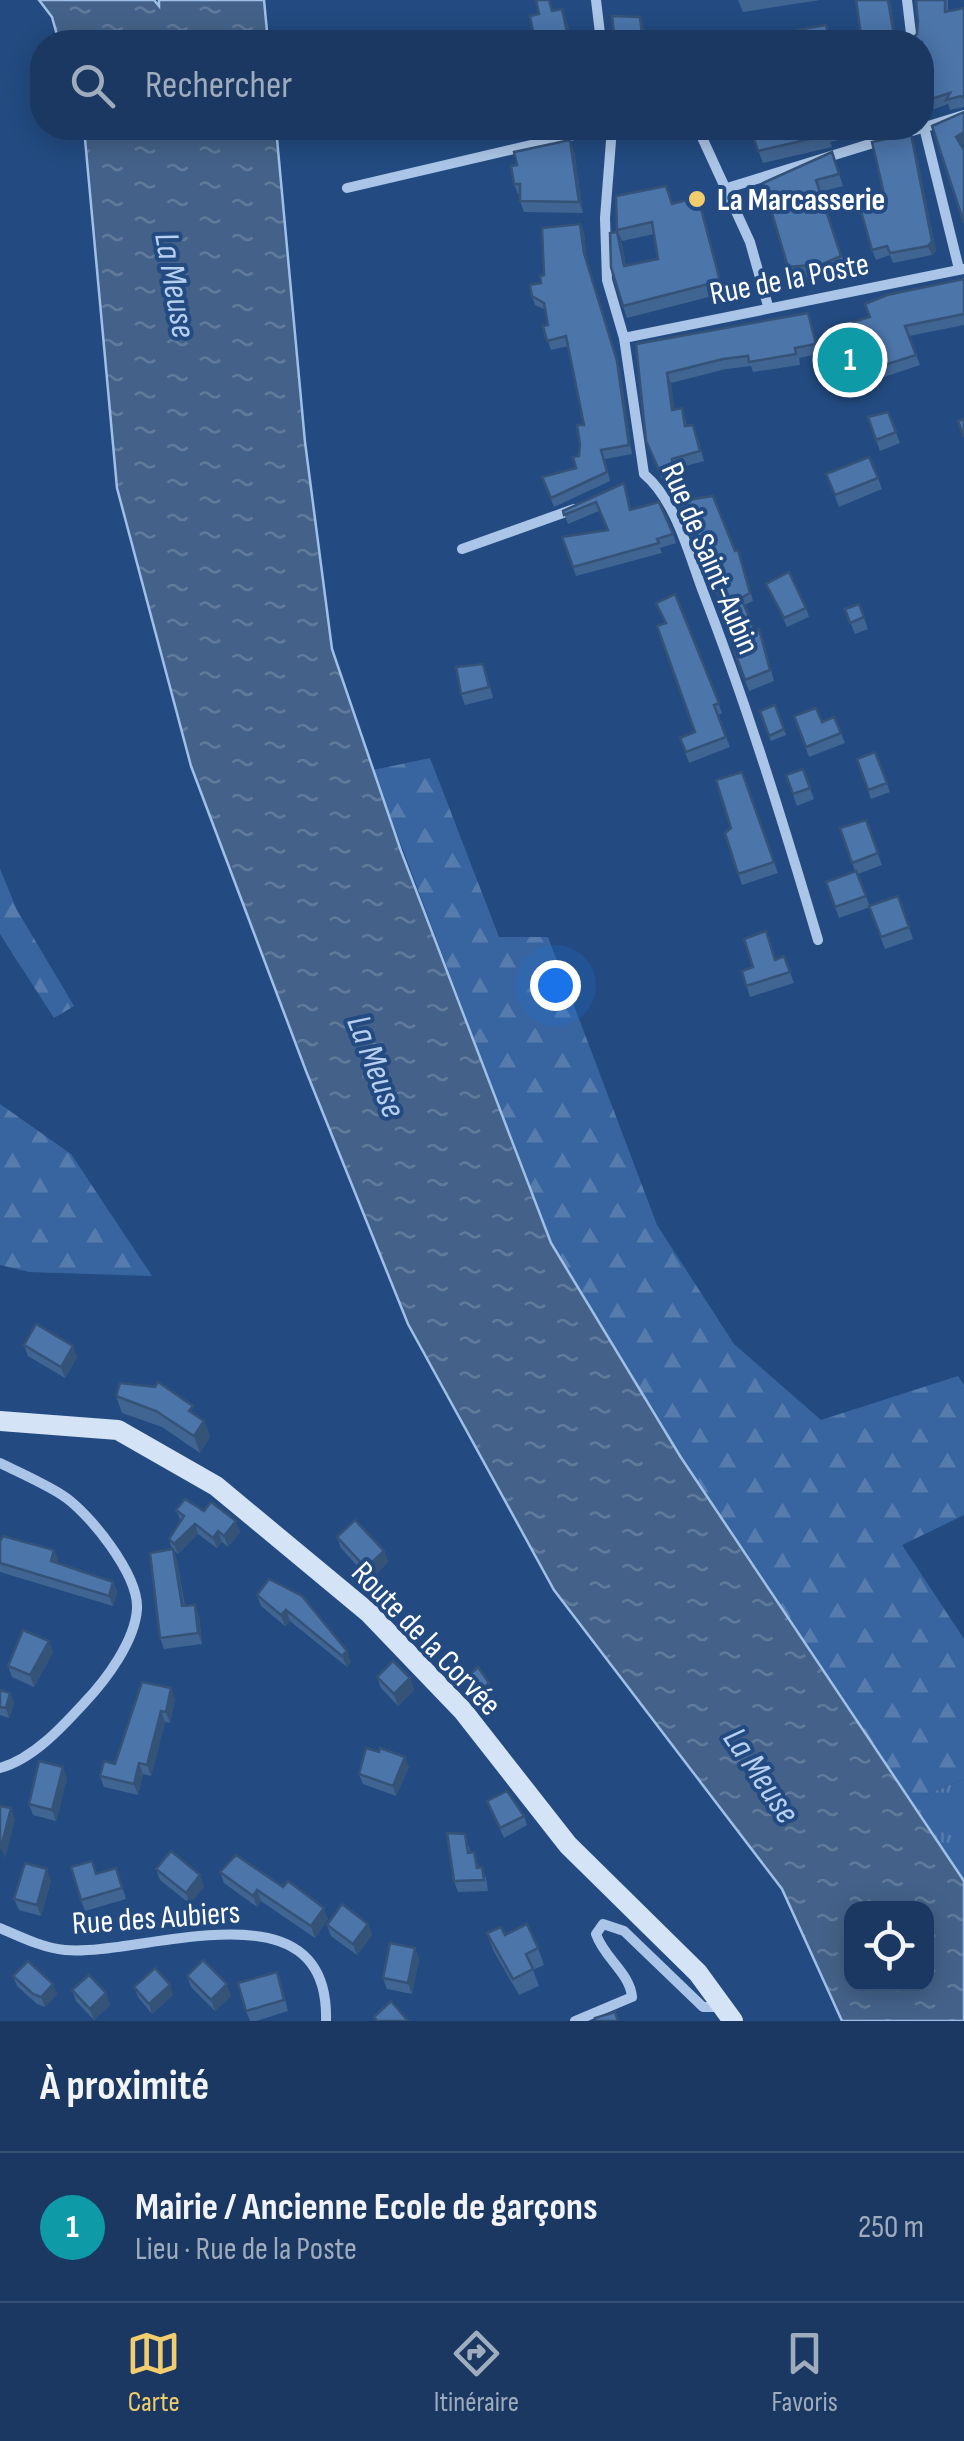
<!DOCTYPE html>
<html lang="fr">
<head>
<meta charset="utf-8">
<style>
  :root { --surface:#1a3861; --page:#233f67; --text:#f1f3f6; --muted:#9facbd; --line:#385276; --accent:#f2cd6e }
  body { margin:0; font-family:"Sofia Sans Condensed",sans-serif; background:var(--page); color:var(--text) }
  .controls { position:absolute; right:30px; bottom:30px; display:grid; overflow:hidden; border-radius:20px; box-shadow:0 5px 25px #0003 }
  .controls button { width:90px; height:90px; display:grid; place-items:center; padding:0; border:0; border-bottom:2px solid var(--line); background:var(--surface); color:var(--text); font:50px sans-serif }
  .you { position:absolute; left:555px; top:985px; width:35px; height:35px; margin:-25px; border:8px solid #fff; border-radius:50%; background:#1a73e8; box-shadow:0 0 0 15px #1a73e833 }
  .badge { display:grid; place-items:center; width:65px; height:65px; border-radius:50%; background:var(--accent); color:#fff; font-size:32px; font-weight:700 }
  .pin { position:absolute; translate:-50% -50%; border:5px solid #fff; box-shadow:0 2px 10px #0006 }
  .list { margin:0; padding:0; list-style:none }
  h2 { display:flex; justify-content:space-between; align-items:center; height:130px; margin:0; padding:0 40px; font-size:42px }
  h2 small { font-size:32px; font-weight:400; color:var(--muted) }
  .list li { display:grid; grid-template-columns:65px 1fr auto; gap:30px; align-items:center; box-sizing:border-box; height:150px; padding:0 40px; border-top:2px solid var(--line) }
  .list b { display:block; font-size:38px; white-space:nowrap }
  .list p { margin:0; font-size:32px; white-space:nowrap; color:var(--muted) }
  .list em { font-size:32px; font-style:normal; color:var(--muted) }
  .icon { flex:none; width:55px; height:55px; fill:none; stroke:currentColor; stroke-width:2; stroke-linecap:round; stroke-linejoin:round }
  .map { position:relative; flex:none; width:964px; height:2021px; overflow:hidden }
  .search { position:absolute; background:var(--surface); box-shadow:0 5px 25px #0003; left:30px; right:30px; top:30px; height:110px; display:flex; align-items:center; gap:25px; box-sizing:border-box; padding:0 35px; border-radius:40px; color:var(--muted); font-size:38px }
  .sheet { height:280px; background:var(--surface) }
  nav { display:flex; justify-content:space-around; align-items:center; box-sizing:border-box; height:140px; border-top:2px solid var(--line); background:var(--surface); font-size:28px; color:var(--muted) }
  nav a { display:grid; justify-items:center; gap:5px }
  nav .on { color:var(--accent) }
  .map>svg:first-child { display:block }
  .grass { fill:url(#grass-tufts) }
  .forest { fill:url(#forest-firs) }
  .water { fill:url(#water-ripples); stroke:#9ec0e8; stroke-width:2.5; fill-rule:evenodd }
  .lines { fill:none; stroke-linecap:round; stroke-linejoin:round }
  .street { stroke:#aac5e7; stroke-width:10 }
  .secondary { stroke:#d4e3f6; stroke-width:20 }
  .wall { fill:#416592 }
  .shaded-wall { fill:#355277 }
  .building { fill:#4c75aa; stroke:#355277; stroke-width:2.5 }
  .poi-dot { fill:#f2cd6e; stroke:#234b81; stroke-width:4 }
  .labels { text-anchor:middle; stroke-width:8; stroke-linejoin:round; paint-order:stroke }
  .poi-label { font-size:32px; font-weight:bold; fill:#fff; stroke:#234b81; text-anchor:start }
  .street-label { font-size:32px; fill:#fff; stroke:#234b81 }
  .water-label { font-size:35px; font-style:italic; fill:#b6cfef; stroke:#234b81 }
</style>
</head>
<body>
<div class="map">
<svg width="964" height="2021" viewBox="0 0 964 2021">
  <defs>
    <pattern id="grass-tufts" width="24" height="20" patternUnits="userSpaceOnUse" patternTransform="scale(2.5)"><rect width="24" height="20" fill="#38659f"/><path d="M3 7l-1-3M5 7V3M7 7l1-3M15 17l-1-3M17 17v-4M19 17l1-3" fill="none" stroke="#567cad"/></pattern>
    <pattern id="forest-firs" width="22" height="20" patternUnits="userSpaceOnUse" patternTransform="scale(2.5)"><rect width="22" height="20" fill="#38659f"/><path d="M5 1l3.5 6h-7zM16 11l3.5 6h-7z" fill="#567cad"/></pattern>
    <pattern id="water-ripples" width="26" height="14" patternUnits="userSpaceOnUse" patternTransform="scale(2.5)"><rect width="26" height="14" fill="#446289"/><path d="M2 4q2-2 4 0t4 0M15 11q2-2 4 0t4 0" fill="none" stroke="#607a9b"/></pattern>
  </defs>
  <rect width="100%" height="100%" fill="#234b81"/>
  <polygon class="grass" points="964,1779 964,1881 911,1801"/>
  <g class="forest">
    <polygon points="430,758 499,937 548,937 657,1225 734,1344 821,1420 958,1376 964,1385 964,1515 902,1545 964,1639 964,1779 911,1801 680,1456 551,1243 373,770"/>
    <polygon points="0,869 17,910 74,1006 54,1018 0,934"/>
    <polygon points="0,1104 71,1154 152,1276 29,1272 0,1265"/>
  </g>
  <g class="water">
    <polygon points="39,0 154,0 159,6 159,0 264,0 268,42 59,42 52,17"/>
    <path d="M84,128h192l29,314 27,207 69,202 150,392 129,213 284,425v140h-122l-60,-132 -228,-299 -146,-266 -102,-253 -115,-305 -74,-278zM852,1908h74v76h-74z"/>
  </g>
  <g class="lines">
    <g class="street">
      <polyline points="596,0 601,42"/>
      <polyline points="907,0 912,42"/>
      <polyline points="922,119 959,269"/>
      <path d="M612,128l-7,90 2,62 17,58 20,136c31,26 44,77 58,115 45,116 81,233 116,351"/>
      <polyline points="634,128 700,133 750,242 768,306"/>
      <polyline points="347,188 604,128"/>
      <polyline points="724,189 964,115"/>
      <polyline points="624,338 964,269"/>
      <polyline points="462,549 574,509"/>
      <path d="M0,1463c20,10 43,20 62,32 27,17 77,80 75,114 -2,32 -31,71 -52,93 -23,25 -52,57 -85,66"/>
      <path d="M0,1928c21,9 43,20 65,22 77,7 265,-72 261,71"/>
      <path d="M575,2021l57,-24c-2,-24 -28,-39 -36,-63l7,-10 21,7 79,76h17"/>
    </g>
    <polyline class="secondary" points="0,1421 118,1430 216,1486 369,1613 463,1711 568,1845 698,1973 733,2021"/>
  </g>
  <g class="wall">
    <polygon points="738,0 820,0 743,12"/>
    <polygon points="916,0 948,0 948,11 964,8 964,107 950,110 948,104 934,109 922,102 922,42 917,34 918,21"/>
    <polygon points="750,128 888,128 889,129 830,142 832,147 763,163"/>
    <polygon points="914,143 936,251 932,255 893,263 890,255 876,260 872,250 885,198"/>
    <polygon points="574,151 583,213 524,212 520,201 520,194 518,194 514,184"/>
    <polygon points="832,152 843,186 820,192 846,268 827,276 792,278 763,183"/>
    <polygon points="672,204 702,209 724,293 627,318 623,306 617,232 622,244 626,266 658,259 654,234 622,241 617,230"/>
    <polygon points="580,224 584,233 587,262 620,370 632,454 605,459 610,481 554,507 542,477 576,468 584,425 568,346 551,350 543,326 548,325 546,310 535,305 532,296 544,275"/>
    <polygon points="964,279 964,325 909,336 920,365 845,390 825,330 870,317"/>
    <polygon points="808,313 819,354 799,358 800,365 753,372 751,366 726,369 671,383 674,409 682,408 687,426 697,435 704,461 675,469 677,478 662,480 646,441 636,344"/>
    <polygon points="888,412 900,443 880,451 868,417"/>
    <polygon points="826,474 878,478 882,489 839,507"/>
    <polygon points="627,492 631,510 673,534 676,543 660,548 662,553 576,576 562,537 607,530 599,511 568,524 563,511"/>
    <polygon points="674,494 686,500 741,558 753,601 744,605 754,631 763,640 774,681 749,691 730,639 753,631 734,623 709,581"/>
    <polygon points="766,584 806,608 809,617 787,627"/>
    <polygon points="675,594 722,713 718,715 730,747 689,763 680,738 695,732 665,623 656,603"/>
    <polygon points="859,604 868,629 855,634 845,609"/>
    <polygon points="487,675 493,698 465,705 461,694"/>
    <polygon points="775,705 786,735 771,741 760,711"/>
    <polygon points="794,716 822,722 834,717 845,743 809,757"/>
    <polygon points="875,752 890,792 871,799 857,759"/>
    <polygon points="803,769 814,799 797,806 786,775"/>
    <polygon points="742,772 778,873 742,885 725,833 731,828"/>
    <polygon points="866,820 882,865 858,874 870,907 839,918 826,882 855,871 840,828"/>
    <polygon points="898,896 913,939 885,949 869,906"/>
    <polygon points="784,956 794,983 750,997 742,971"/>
    <polygon points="24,1345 77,1357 65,1378 28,1356"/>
    <polygon points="116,1396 196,1416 204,1421 210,1437 200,1453 162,1427 122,1413"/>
    <polygon points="176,1510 204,1511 240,1532 228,1547 222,1542 217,1548 198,1534 178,1554 173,1550 177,1560 185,1606 199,1616 202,1644 164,1649 160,1638 172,1549 169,1539 181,1521"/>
    <polygon points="337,1537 384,1551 388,1562 370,1580 341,1548"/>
    <polygon points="0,1541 54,1550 58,1560 57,1563 113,1582 117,1592 113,1606 0,1572"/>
    <polygon points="269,1579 351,1662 347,1667 290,1621 285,1626 261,1606 257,1595"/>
    <polygon points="53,1652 34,1687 12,1677 8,1666"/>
    <polygon points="377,1677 410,1678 414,1690 398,1706 381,1688"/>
    <polygon points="142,1682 175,1699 170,1723 165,1722 151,1776 143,1774 138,1795 104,1787 100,1776 115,1764"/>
    <polygon points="0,1690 10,1693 14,1703 9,1718 0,1715"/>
    <polygon points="409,1767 396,1796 363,1784 359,1774"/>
    <polygon points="67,1778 56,1821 33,1815 29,1804"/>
    <polygon points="487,1801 524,1816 527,1825 504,1838"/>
    <polygon points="469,1845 470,1853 474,1852 479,1868 486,1878 488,1891 458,1892 454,1881"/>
    <polygon points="116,1868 126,1899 85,1911 81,1900 96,1874"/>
    <polygon points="156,1869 204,1886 190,1904 160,1880"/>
    <polygon points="220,1872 328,1919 315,1938 261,1901 257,1907 224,1883"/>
    <polygon points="51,1880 41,1916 19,1910 14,1899"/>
    <polygon points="368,1924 372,1935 357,1955 331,1936 327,1925"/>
    <polygon points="487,1933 505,1935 538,1948 544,1965 533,1970 539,1986 519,1995 493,1950"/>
    <polygon points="415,1948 419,1959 412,1994 387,1989 383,1978"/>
    <polygon points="13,1976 57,1994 45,2007 37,2004 17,1986"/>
    <polygon points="187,1976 231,1996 215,2011 191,1987"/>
    <polygon points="281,1983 288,2011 256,2021 250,2021 246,2011"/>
    <polygon points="134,1987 173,1995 152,2014 138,1997"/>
    <polygon points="72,1990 110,2005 94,2020 76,2001"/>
  </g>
  <g class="shaded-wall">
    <polygon points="888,0 890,0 897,42 895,42"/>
    <polygon points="562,9 568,25 572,42 569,42"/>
    <polygon points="640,17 644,28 646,42 643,42"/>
    <polygon points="964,132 964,144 959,147 956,137"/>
    <polygon points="911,134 914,143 936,251 932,255 928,246"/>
    <polygon points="570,140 574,151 583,213 579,202"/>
    <polygon points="698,197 702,209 724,293 720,281"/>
    <polygon points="580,224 584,233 587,262 620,370 632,454 584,253"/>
    <polygon points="617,232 622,244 628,278 624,266"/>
    <polygon points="667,373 671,383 676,420 672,410"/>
    <polygon points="73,1346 77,1357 65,1378 61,1367"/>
    <polygon points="204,1421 210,1437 200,1453 194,1436"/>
    <polygon points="236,1521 240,1532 228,1547 224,1536"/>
    <polygon points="195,1524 198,1534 178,1554 174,1544"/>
    <polygon points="218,1531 222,1542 217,1548 213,1538"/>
    <polygon points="173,1549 177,1560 186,1618 182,1606"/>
    <polygon points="54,1550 58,1560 55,1572 51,1561"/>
    <polygon points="384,1551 388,1562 370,1580 366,1568"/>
    <polygon points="113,1582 117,1592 113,1606 109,1596"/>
    <polygon points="195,1605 199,1616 202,1644 198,1633"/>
    <polygon points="286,1610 290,1621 285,1626 281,1615"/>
    <polygon points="49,1641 53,1652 34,1687 30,1675"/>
    <polygon points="347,1651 351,1662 347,1667 342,1656"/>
    <polygon points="410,1678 414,1690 398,1706 394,1694"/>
    <polygon points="489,1683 491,1688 479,1700 477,1694"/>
    <polygon points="171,1688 175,1699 170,1723 166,1712"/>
    <polygon points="10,1693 14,1703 9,1718 6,1708"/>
    <polygon points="161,1711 165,1722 151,1776 147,1765"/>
    <polygon points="405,1757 409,1767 396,1796 393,1786"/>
    <polygon points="139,1763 143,1774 138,1795 134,1784"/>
    <polygon points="63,1767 67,1778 56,1821 52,1810"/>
    <polygon points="11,1808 15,1820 5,1859 1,1848"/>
    <polygon points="47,1869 51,1880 41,1916 37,1905"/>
    <polygon points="200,1875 204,1886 190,1904 186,1893"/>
    <polygon points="257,1890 261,1901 257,1907 253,1896"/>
    <polygon points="324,1908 328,1919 315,1938 311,1926"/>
    <polygon points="368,1924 372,1935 357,1955 353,1944"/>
    <polygon points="415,1948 419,1959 412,1994 408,1983"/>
    <polygon points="53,1984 57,1994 45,2007 41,1997"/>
    <polygon points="227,1984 231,1996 215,2011 211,2000"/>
    <polygon points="170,1985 173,1995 152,2014 149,2004"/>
    <polygon points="106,1993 110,2005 94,2020 90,2009"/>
  </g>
  <g class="building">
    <polygon points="536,0 549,0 552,11 562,9 569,42 535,42 530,16 539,14"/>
    <polygon points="856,0 888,0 895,42 862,42"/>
    <polygon points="916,0 945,0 945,12 964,8 964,98 961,96 946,100 950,93 931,99 922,94 922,42 911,42 911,40 917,34 918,21"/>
    <polygon points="612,16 640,17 643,42 615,42"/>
    <polygon points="826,25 830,42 800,42 798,30"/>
    <polygon points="768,37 770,42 748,42 748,41"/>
    <polygon points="675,39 715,40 715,42 676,42"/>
    <polygon points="964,112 964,132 956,137 964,150 964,223 932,126"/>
    <polygon points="750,128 838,128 826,130 827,135 758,151"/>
    <polygon points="911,134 932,241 928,246 890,253 887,246 872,250 859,204 885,198 872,142"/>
    <polygon points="570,140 579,202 520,201 520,184 514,184 511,166 517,165 514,152"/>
    <polygon points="832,152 839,174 816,180 841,256 823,264 788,267 763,183"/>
    <polygon points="666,186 672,204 698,197 720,281 623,306 611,267 610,233 617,232 624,266 658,259 652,222 617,230 616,196"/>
    <polygon points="580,224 584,253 617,361 629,445 601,450 607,472 551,498 542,477 576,468 573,457 579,456 580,444 577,425 584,425 566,336 547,341 543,326 548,325 544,303 532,296 530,285 541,283 540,276 544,275 542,228"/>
    <polygon points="964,279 964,314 905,326 916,355 841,379 825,330 870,317 865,304 887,295"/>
    <polygon points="808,313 816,344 795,348 796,354 749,362 748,356 723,359 667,373 672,410 682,408 685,426 693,425 700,451 672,459 673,468 659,470 646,441 636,344"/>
    <polygon points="888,412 896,432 876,440 868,417"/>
    <polygon points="964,419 964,437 958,421"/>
    <polygon points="869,457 878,478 835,495 826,474"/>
    <polygon points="624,483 630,510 659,502 673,534 657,539 659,543 573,567 562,537 608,530 596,502 564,515 563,511"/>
    <polygon points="683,491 686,500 713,496 735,551 738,550 750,593 741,598 752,624 731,615 706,573 674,494"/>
    <polygon points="789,572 806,608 784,618 766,584"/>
    <polygon points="675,594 719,703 714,705 726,737 686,752 680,738 695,732 657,626 666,623 656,603"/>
    <polygon points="859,604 864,617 850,623 845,609"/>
    <polygon points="759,629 770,670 745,680 730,639"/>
    <polygon points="483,664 489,687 461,694 456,667"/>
    <polygon points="775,705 784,729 769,736 760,711"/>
    <polygon points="816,708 822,722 834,717 841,733 806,747 794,716"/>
    <polygon points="875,752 887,783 868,790 857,759"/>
    <polygon points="803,769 810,788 793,794 786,775"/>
    <polygon points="742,772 774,862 738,874 725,833 731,828 716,780"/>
    <polygon points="866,820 878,853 852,863 840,828"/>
    <polygon points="856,871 866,896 835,907 826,882"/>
    <polygon points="898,896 909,927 881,937 869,906"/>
    <polygon points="766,931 775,960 784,956 790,972 746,986 742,971 753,967 744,939"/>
    <polygon points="36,1324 73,1346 61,1367 24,1345"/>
    <polygon points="158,1382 193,1406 189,1411 204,1421 194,1436 156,1411 116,1396 120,1383 155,1387"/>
    <polygon points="185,1499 204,1511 211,1502 236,1521 224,1536 218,1531 213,1538 195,1524 174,1544 169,1539 184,1516 176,1510"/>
    <polygon points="355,1520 384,1551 366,1568 337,1537"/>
    <polygon points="3,1536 54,1550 51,1561 113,1582 109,1596 0,1563 0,1541"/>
    <polygon points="173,1549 182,1606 195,1605 198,1633 160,1638 150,1553"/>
    <polygon points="269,1579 302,1596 347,1651 342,1656 286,1610 281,1615 257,1595"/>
    <polygon points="23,1630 49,1641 30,1675 8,1666"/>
    <polygon points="393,1661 410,1678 394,1694 377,1677"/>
    <polygon points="478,1667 489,1683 477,1694 464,1680"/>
    <polygon points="142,1682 171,1688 166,1712 161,1711 147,1765 139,1763 134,1784 100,1776 104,1761 115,1764"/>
    <polygon points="0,1690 10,1693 6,1708 0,1707"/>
    <polygon points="366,1748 379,1752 380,1748 405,1757 393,1786 359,1774"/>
    <polygon points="39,1761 63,1767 52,1810 29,1804"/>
    <polygon points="507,1791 524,1816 500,1828 487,1801"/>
    <polygon points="0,1806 11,1808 1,1848 0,1848"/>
    <polygon points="447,1833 465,1834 468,1853 474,1852 477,1868 482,1867 484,1880 454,1881"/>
    <polygon points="171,1851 200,1875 186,1893 156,1869"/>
    <polygon points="236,1855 283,1887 288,1881 324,1908 311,1926 257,1890 253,1896 220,1872"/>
    <polygon points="92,1861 96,1874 116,1868 122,1888 81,1900 71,1867"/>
    <polygon points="25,1863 47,1869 37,1905 14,1899"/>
    <polygon points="342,1904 368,1924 353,1944 327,1925"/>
    <polygon points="527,1924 538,1948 526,1954 533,1969 513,1979 487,1933 501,1927 505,1935"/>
    <polygon points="390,1943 415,1948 408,1983 383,1978"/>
    <polygon points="203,1960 227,1984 211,2000 187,1976"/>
    <polygon points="28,1961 53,1984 41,1997 33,1994 13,1976"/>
    <polygon points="155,1968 170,1985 149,2004 134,1987"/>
    <polygon points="277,1972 284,2000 246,2011 238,1983"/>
    <polygon points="89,1975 106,1993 90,2009 72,1990"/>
    <polygon points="391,2001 408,2021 377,2021 374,2017"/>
    <polygon points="615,2012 618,2021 596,2021 595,2018"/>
  </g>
  <circle class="poi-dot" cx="697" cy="199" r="10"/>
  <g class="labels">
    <g class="poi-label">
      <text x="717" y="210">La Marcasserie</text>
    </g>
    <g class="street-label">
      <text transform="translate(789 278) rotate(-11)" y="11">Rue de la Poste</text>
      <text transform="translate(711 558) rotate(67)" y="11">Rue de Saint-Aubin</text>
      <text transform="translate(427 1638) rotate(46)" y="11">Route de la Corvée</text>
      <text transform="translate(156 1917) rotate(-4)" y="11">Rue des Aubiers</text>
    </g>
    <g class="water-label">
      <text transform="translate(176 285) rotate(80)" y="12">La Meuse</text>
      <text transform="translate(377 1066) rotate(69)" y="12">La Meuse</text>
      <text transform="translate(762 1775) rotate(56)" y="12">La Meuse</text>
    </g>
  </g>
</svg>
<div class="controls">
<button><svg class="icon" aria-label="locate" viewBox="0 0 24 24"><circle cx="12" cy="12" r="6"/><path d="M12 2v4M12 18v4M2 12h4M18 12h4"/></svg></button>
</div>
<div class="you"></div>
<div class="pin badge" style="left:850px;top:360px;background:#0f9aa8">1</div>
<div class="search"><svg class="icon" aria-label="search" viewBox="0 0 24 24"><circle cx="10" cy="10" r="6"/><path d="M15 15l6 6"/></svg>Rechercher</div>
</div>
<section class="sheet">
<h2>À proximité<small></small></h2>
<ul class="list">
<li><span class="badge" style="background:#0f9aa8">1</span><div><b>Mairie / Ancienne Ecole de garçons</b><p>Lieu · Rue de la Poste</p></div><em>250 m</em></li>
</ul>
</section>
<nav>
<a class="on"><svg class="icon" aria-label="map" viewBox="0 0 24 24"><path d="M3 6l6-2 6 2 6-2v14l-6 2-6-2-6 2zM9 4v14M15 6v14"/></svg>Carte</a>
<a><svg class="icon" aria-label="directions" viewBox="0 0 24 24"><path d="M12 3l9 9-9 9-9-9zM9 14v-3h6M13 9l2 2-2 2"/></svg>Itinéraire</a>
<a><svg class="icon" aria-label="saved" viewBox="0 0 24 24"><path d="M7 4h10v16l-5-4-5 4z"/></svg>Favoris</a>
</nav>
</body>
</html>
